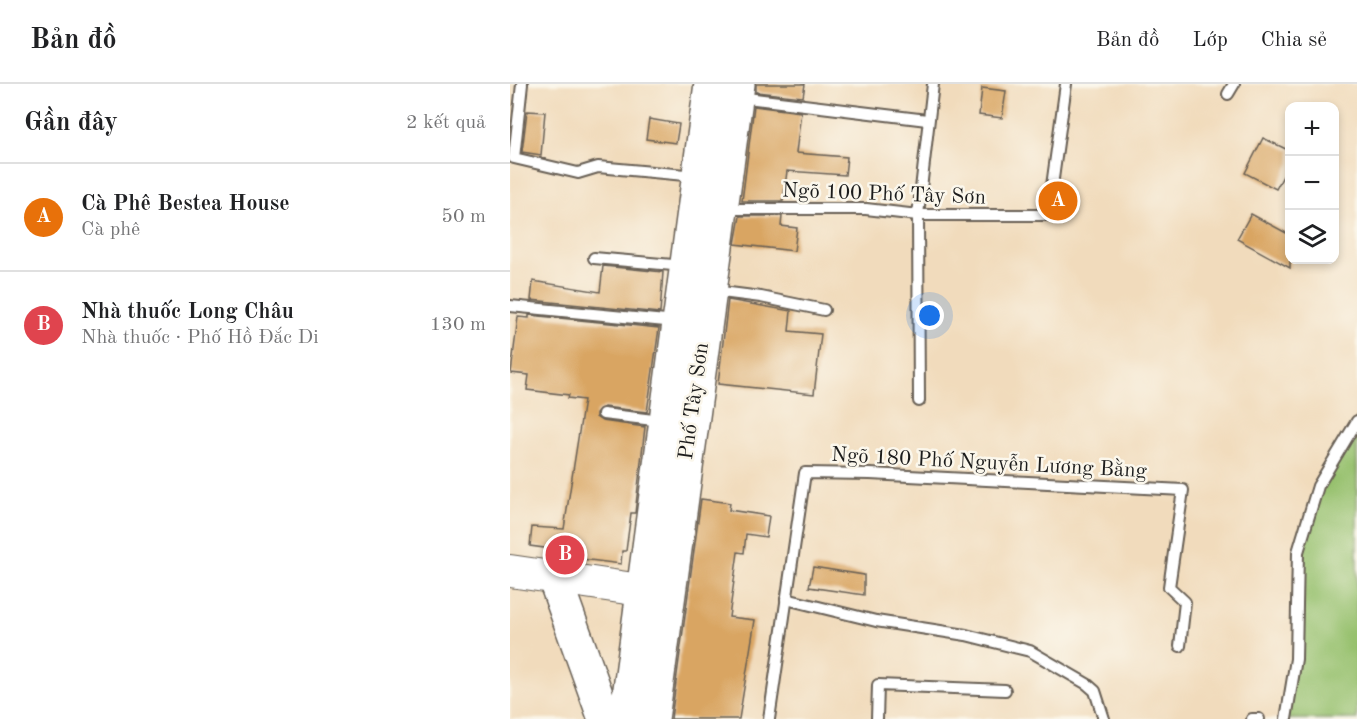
<!DOCTYPE html>
<html lang="vi">
<head>
<meta charset="utf-8">
<style>
  :root { --surface:#fff; --page:#f2f2f2; --text:#202124; --muted:#757577; --line:#e0e0e0; --accent:#1a73e8 }
  body { margin:0; font-family:"Old Standard TT",serif; background:var(--page); color:var(--text) }
  .controls { position:absolute; right:18px; top:18px; display:grid; overflow:hidden; border-radius:12px; box-shadow:0 3px 9px #0003 }
  .controls button { width:54px; height:54px; display:grid; place-items:center; padding:0; border:0; border-bottom:2px solid var(--line); background:var(--surface); color:var(--text); font:30px sans-serif }
  .you { position:absolute; left:420px; top:232px; width:21px; height:21px; margin:-15px; border:4px solid #fff; border-radius:50%; background:#1a73e8; box-shadow:0 0 0 9px #1a73e833 }
  .badge { display:grid; place-items:center; width:39px; height:39px; border-radius:50%; background:var(--accent); color:#fff; font-size:20px; font-weight:700 }
  .pin { position:absolute; translate:-50% -50%; border:3px solid #fff; box-shadow:0 2px 6px #0006 }
  .list { margin:0; padding:0; list-style:none }
  h2 { display:flex; justify-content:space-between; align-items:center; height:78px; margin:0; padding:0 24px; font-size:26px }
  h2 small { font-size:20px; font-weight:400; color:var(--muted) }
  .list li { display:grid; grid-template-columns:39px 1fr auto; gap:18px; align-items:center; box-sizing:border-box; height:108px; padding:0 24px; border-top:2px solid var(--line) }
  .list b { display:block; font-size:22px; white-space:nowrap }
  .list p { margin:0; font-size:20px; white-space:nowrap; color:var(--muted) }
  .list em { font-size:20px; font-style:normal; color:var(--muted) }
  .icon { flex:none; width:33px; height:33px; fill:none; stroke:currentColor; stroke-width:2; stroke-linecap:round; stroke-linejoin:round }
  .map { position:relative; flex:none; width:847px; height:635px; overflow:hidden }
  header { display:flex; align-items:center; gap:36px; box-sizing:border-box; height:84px; padding:0 30px; background:var(--surface); border-bottom:2px solid var(--line) }
  header strong { font-size:28px }
  nav { display:flex; gap:33px; margin-inline-start:auto; font-size:21px }
  main { display:flex }
  aside { flex:1; background:var(--surface) }
  .map>svg:first-child { display:block }
  .park { fill:#97c16e; stroke:#5a6e45; stroke-width:1.5 }
  .building { fill:#d9a562 }
  .lines { fill:none; stroke-linecap:round; stroke-linejoin:round }
  .lane-casing { stroke:#675f54; stroke-width:14 }
  .secondary-casing { stroke:#675f54; stroke-width:34 }
  .primary-casing { stroke:#675f54; stroke-width:36 }
  .lane { stroke:#fff; stroke-width:10 }
  .secondary { stroke:#fff; stroke-width:32 }
  .primary { stroke:#fff; stroke-width:33 }
  .labels { text-anchor:middle; stroke-width:5; stroke-linejoin:round; paint-order:stroke }
  .street-label { font-size:21px; fill:#1c1c1c; stroke:#fbf7ec }
</style>
</head>
<body>
<header>
<strong>Bản đồ</strong>
<nav><a>Bản đồ</a><a>Lớp</a><a>Chia sẻ</a></nav>
</header>
<main>
<aside>
<h2>Gần đây<small>2 kết quả</small></h2>
<ul class="list">
<li><span class="badge" style="background:#e8710a">A</span><div><b>Cà Phê Bestea House</b><p>Cà phê</p></div><em>50 m</em></li>
<li><span class="badge" style="background:#e0444e">B</span><div><b>Nhà thuốc Long Châu</b><p>Nhà thuốc · Phố Hồ Đắc Di</p></div><em>130 m</em></li>
</ul>
</aside>
<div class="map">
<svg width="847" height="635" viewBox="0 0 847 635">
  <rect width="100%" height="100%" fill="#fbf7ec"/>
  <filter id="ink" filterUnits="userSpaceOnUse"><feTurbulence type="fractalNoise" baseFrequency=".0167" numOctaves="2"/><feDisplacementMap in="SourceGraphic" scale="12" xChannelSelector="R" yChannelSelector="G"/><feConvolveMatrix kernelMatrix="1 2 1 2 8 2 1 2 1" color-interpolation-filters="sRGB"/></filter>
  <filter id="wash" filterUnits="userSpaceOnUse"><feTurbulence type="fractalNoise" baseFrequency=".008" numOctaves="4" result="noise"/><feDisplacementMap in="SourceGraphic" scale="24" xChannelSelector="R" yChannelSelector="G"/><feGaussianBlur stdDeviation="1.35" result="paint"/><feColorMatrix in="noise" values="0 0 0 0 0 0 0 0 0 0 0 0 0 0 0 0 0 1.4 0 .05"/><feComposite in="paint" operator="in"/></filter>
  <g filter="url(#wash)">
    <rect width="100%" height="100%" fill="#f1dbbc"/>
    <polygon class="park" points="847,337 847,635 776,635 786,575 788,468 808,402"/>
    <g id="blocks">
      <g class="building">
        <polygon points="246,0 295,0 293,13 246,8"/>
        <polygon points="472,4 496,7 492,34 469,31"/>
        <polygon points="244,22 291,28 286,69 337,73 335,91 277,87 273,117 232,117"/>
        <polygon points="17,27 35,28 31,71 12,68"/>
        <polygon points="139,35 169,40 166,59 136,55"/>
        <polygon points="753,54 780,67 780,79 766,105 735,89"/>
        <polygon points="741,130 780,151 780,184 727,155"/>
        <polygon points="230,132 272,132 271,142 287,144 284,167 225,160"/>
        <polygon points="93,182 153,188 150,229 21,216 23,197 90,208"/>
        <polygon points="218,216 281,227 279,247 311,250 304,310 208,300"/>
        <polygon points="19,231 149,244 137,328 94,323 86,329 86,333 92,337 135,343 125,429 121,429 116,467 112,467 111,480 48,472 49,466 20,462 22,443 54,445 74,316 58,314 59,311 17,306 19,291 1,289 8,233 19,234"/>
        <polygon points="191,415 220,419 219,426 259,432 256,453 236,450 234,469 228,468 219,533 245,536 229,635 161,635"/>
        <polygon points="303,483 354,491 354,511 299,503"/>
      </g>
    </g>
  </g>
  <g filter="url(#ink)">
    <use href="#blocks" fill-opacity="0" stroke="#675f54" stroke-width="1.5"/>
    <g class="lines">
      <g class="lane-casing">
        <g id="lane">
          <polyline points="12,0 4,74 68,89 88,83 186,92"/>
          <polyline points="718,10 724,0"/>
          <polyline points="229,13 417,36"/>
          <polyline points="215,125 356,125 408,131 538,131 556,0"/>
          <polyline points="84,174 174,182"/>
          <polyline points="204,207 251,213 314,226"/>
          <polyline points="0,222 166,238"/>
          <polyline points="409,317 408,131 423,0"/>
          <polyline points="93,330 152,337"/>
          <polyline points="276,515 366,537 456,551 520,567 577,600 585,607 594,635"/>
          <polyline points="259,635 295,389 360,390 673,406 659,503 675,518 670,562"/>
          <polyline points="367,635 368,601 495,606"/>
          <polyline points="742,635 749,635"/>
          <polyline points="776,635 786,575 788,468 808,402 847,337"/>
        </g>
      </g>
      <g class="secondary-casing">
        <polyline id="secondary" points="0,487 158,510"/>
      </g>
      <g class="primary-casing">
        <g id="primary">
          <polyline points="44,493 95,635"/>
          <polyline points="116,635 201,0"/>
          <polyline points="142,635 228,0"/>
        </g>
      </g>
      <use href="#lane" class="lane"/>
      <use href="#secondary" class="secondary"/>
      <use href="#primary" class="primary"/>
    </g>
  </g>
  <g class="labels">
    <g class="street-label">
      <text transform="translate(374 109) rotate(2)" y="7">Ngõ 100 Phố Tây Sơn</text>
      <text transform="translate(183 317) rotate(-82)" y="7">Phố Tây Sơn</text>
      <text transform="translate(479 378) rotate(3)" y="7">Ngõ 180 Phố Nguyễn Lương Bằng</text>
    </g>
  </g>
</svg>
<div class="controls">
<button>+</button>
<button>−</button>
<button><svg class="icon" aria-label="layers" viewBox="0 0 24 24"><path d="M12 4l9 5-9 5-9-5zM3 14l9 5 9-5"/></svg></button>
</div>
<div class="you"></div>
<div class="pin badge" style="left:548px;top:117px;background:#e8710a">A</div>
<div class="pin badge" style="left:55px;top:471px;background:#e0444e">B</div>
</div>
</main>
</body>
</html>
